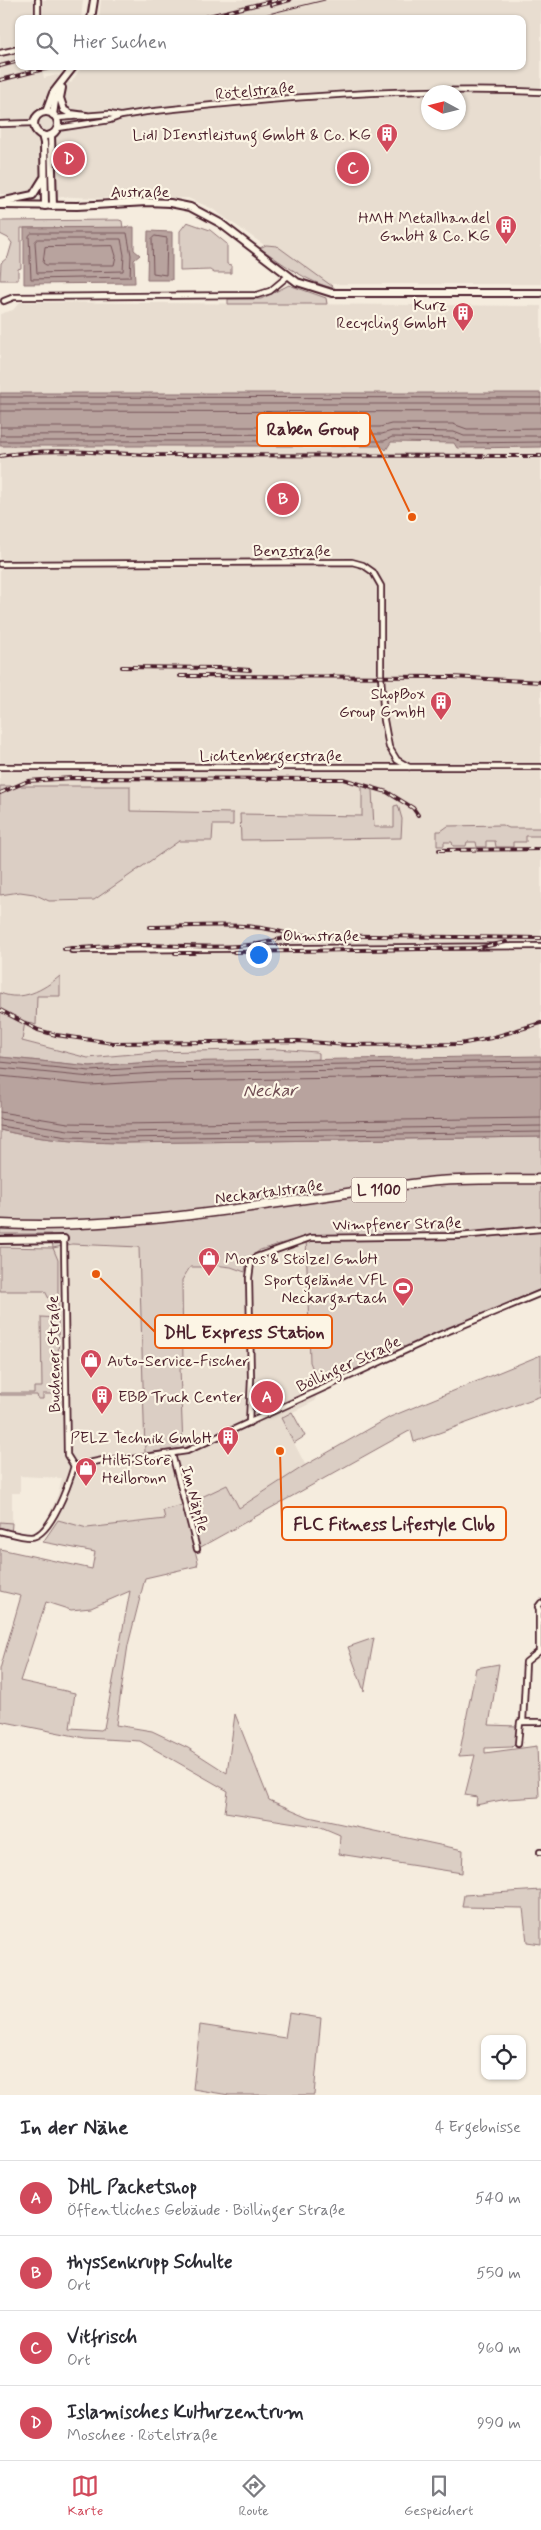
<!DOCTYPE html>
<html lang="de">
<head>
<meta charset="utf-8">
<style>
  :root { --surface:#fff; --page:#f2f2f3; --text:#2b2b33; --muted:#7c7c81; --line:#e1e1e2; --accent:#d1495b }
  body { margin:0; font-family:Mynerve,sans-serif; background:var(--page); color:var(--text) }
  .controls { position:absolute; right:15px; bottom:15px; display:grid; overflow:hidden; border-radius:10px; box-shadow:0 1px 4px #0004 }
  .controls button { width:45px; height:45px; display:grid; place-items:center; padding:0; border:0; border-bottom:1px solid var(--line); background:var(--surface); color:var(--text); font:25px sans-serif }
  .compass { position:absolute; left:421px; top:85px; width:45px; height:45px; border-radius:50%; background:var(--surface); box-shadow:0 1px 4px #0004; rotate:277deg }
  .you { position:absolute; left:258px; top:954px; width:18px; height:18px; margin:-12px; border:4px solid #fff; border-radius:50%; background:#1a73e8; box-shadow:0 0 0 8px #1a73e833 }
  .badge { display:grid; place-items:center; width:32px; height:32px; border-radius:50%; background:var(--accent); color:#fff; font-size:16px; font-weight:700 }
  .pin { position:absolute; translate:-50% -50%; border:2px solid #fff; box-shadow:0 1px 5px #0006 }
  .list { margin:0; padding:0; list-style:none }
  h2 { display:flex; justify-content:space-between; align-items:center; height:65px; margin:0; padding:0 20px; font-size:21px }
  h2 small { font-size:16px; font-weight:400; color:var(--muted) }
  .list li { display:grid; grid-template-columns:32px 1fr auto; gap:15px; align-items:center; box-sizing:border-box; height:75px; padding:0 20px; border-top:1px solid var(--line) }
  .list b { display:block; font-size:19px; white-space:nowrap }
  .list p { margin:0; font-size:16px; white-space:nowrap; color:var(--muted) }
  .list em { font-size:16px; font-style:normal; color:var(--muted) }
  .icon { flex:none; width:28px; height:28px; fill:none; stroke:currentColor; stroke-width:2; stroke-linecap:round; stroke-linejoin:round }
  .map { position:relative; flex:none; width:541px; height:2095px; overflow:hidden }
  .search { position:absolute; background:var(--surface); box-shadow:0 1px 4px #0004; left:15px; right:15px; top:15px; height:55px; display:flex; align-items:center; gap:12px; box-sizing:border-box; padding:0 18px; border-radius:10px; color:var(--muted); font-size:19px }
  .sheet { height:365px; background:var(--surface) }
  nav { display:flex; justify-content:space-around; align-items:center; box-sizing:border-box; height:70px; border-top:1px solid var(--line); background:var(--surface); font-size:14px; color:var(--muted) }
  nav a { display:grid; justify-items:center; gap:2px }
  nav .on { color:var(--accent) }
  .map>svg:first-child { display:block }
  .built { fill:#e8ddd0; fill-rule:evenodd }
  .green { fill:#dbcec4; stroke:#927678; fill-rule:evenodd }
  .water { fill:#b8a39e; stroke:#8c6e70 }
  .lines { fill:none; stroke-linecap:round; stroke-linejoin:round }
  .shore { stroke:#765459; stroke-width:1 }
  .street-casing { stroke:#4a1f2b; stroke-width:8 }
  .secondary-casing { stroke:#4a1f2b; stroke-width:10 }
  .primary-casing { stroke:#4a1f2b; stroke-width:11 }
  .street { stroke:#fcf5e5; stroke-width:4.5 }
  .secondary { stroke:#fcf5e5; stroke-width:6 }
  .primary { stroke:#fcf5e5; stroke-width:8 }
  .tram { stroke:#4a1f2b; stroke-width:1 }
  .rail-casing { stroke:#4a1f2b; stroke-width:4 }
  .rail { stroke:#fcf5e5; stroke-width:2; stroke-dasharray:5.5; stroke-linecap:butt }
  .labels { text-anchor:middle; stroke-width:4.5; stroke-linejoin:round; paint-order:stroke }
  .shield { fill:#fcf5e5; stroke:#7f5f63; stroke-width:1 }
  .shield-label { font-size:15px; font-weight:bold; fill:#4a1f2b }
  .street-label { font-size:16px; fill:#4a1f2b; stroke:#fcf5e5 }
  .poi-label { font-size:16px; fill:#4a1f2b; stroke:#fcf5e5; text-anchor:end }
  .water-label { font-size:18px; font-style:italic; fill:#704d53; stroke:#fcf5e5 }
  .leader { fill:none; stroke:#e8590c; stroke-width:2 }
  .callout-dot { fill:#e8590c; stroke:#fcf5e5; stroke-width:2 }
  .callout { fill:#fcf5e5; stroke:#e8590c; stroke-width:2 }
  .callout-label { font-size:18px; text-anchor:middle; font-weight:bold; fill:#4a1f2b }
</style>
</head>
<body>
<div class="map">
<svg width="541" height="2095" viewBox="0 0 541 2095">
  <rect width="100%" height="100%" fill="#f5ecde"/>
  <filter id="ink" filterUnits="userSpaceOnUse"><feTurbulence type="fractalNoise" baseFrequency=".02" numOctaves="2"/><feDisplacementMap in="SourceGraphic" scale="10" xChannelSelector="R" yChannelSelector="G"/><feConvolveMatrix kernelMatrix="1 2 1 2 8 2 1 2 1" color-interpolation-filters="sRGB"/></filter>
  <g filter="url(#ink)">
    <g class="built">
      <path d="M0,0h83l-2,19h-62v47h49l-25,7 1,5 13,-3 14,8 11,-17h440v-47h-423l2,-19h440v284h-214l-14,-5 -102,-71 -23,-10h-89l-99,-4zM428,92h30v30h-30z"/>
      <polygon points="20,302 541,306 541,393 0,393 0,314 13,310"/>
      <polygon points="391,442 454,443 457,448 541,447 541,1056 319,1059 319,1053 155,1052 88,1058 22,1041 0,1026 0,446 381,446 386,449"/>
      <polygon points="307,1243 310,1362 319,1385 315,1401 281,1418 306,1466 238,1508 227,1485 187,1504 163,1510 166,1519 87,1528 58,1520 50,1513 58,1494 62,1478 20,1476 20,1493 12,1493 12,1523 0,1522 0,1247 53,1248 72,1244 149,1247 210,1265 231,1267 245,1272 262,1257"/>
    </g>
    <g class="green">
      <polygon points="119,220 122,221 123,228 21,228 21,268 18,269 18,280 0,280 1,263 8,257 12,243 8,238 0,234 0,221"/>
      <polygon points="187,222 210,230 227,244 227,264 231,265 231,273 214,273 210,270 180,271 180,231"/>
      <path d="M266,245l11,1 59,43c-30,-7 -51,-24 -76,-41z"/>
      <polygon points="289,285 326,298 327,304 228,304 228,299 261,299"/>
      <polygon points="0,786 130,786 130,811 233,813 233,825 213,825 212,841 179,841 94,900 49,901 34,894 20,892 0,895"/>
      <polygon points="362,786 372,790 374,827 394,827 394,806 398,805 402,819 401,838 241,840 240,814 362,816"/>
      <polygon points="502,825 509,828 541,828 541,836 526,836 526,842 513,842 513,847 496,847 495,841 486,841 486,847 477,847 476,842 467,842 466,846 453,846 452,842 444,842 444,846 437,846 437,831 441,831 448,826"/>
      <path d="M60,976v20h-23l-1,29 -11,-4 -3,20 66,17 67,-6 122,-3 39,3 3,1v6l-82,3h-81l-66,4 -90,-9v-64c22,9 43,-3 60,-17z"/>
      <path d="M0,1130c40,10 79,12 120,13l421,-6v152l-222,96 -9,-23 -4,-126 -46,14 -13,10 -2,12 -14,-5 -26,-3 -1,3h-14l-8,13 1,87 -3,1 3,80 -38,5 -6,-206 -67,-3 -19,4 5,12v51h-3l-10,-20h-45v-44l53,1 -2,-14h-51z"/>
      <polygon points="41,1317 58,1318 59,1394 43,1394 43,1399 38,1399 37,1395 0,1395 0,1393 34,1393 34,1387 42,1387"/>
      <polygon points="541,1355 541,1396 414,1442 411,1430 199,1548 187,1504 227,1485 239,1508 304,1466 390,1417"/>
      <polygon points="292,1412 305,1436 294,1443 281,1418"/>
      <path d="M183,1505l15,57 -1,4 -52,12 -17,67 -12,80 36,6 36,17 39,25 8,-59 34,86 40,17 154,33 -1,23 -123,-19 1,-19 -19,-8 -96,-15 3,-21 -88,-50 -55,-3 -85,-17v-52l21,-73 -21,-5v-42l92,20 3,-17 -52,-10 15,-22 29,8 78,-9 -2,-9zM130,1591l-26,137 -3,2 -31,-2 5,-35 -55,-12 26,-79 25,8 20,-2z"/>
      <polygon points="0,1522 12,1523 11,1537 0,1535"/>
      <polygon points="374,1638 364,1691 348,1647"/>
      <polygon points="499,1664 489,1725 517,1726 516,1743 512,1747 485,1748 485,1753 537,1746 539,1797 507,1799 476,1805 477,1797 465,1795 475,1755 459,1756 476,1668"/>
      <polygon points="541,1890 541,1944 527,1942 523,1908 462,1907 464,1895"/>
      <polygon points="289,2013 321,2018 314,2095 229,2095 193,2089 200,2025 285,2038"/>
    </g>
    <g class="water">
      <polygon points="134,227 134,250 140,255 134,260 135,283 24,284 24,228"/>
      <polygon points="148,231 172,232 172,280 147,280"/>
      <polygon points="0,393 541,393 541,447 457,448 454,443 391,442 386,450 381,446 0,446"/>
      <path d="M541,1056v81l-421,6c-41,-1 -80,-3 -120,-13v-73l90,9 66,-4z"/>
    </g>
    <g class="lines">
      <g class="shore">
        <polygon points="32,233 127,233 131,255 130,277 31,279 29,236"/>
        <polygon points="155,236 167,238 166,275 153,273 152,239"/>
        <polygon points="38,239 121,239 124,255 123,271 37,273 35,242"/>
        <polygon points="113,246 116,256 114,265 46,265 43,263 45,247"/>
        <polyline points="0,397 541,398"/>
        <polyline points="0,404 541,404"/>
        <polyline points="0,411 541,412"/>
        <polyline points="0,427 380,427 391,424 453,424 467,429 541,428"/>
        <polyline points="0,435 382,434 392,431 454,432 464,436 541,436"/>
        <polyline points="0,441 384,441 392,437 454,438 461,443 541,442"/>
        <polyline points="0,1062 90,1071 157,1067 541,1061"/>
        <polyline points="0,1068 90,1077 157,1073 541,1067"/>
        <polyline points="0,1076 90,1085 157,1081 541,1075"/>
        <polyline points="0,1112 68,1123 120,1124 541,1118"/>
        <polyline points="0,1119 68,1130 120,1132 541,1126"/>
        <polyline points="0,1126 67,1137 120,1138 541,1132"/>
      </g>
      <g class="street-casing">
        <g id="street">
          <polyline points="38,19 38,0"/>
          <polyline points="0,53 19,49"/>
          <polyline points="57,118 109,114 120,116"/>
          <polyline points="0,124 35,123"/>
          <path d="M58,128l52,-8 11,-4 25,-4c130,-14 264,-26 395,-20"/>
          <polyline points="4,301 14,297 257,295 270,291 288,276"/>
          <polyline points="0,564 352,562 363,565 373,572 381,586 381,676 384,720 389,747 397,760 409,767"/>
          <polyline points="0,767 541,767"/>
          <polyline points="72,950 541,946"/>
          <polyline points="64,1239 67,1455 74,1466"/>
          <polyline points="249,1423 251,1379 249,1278 251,1263 256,1257 310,1238 459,1236 541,1229"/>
          <polyline points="172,1454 197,1549"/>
          <polyline points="74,1466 108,1459 132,1459 187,1451 439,1335 541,1293"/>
          <path d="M0,1531c9,2 21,6 31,6 20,-1 38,-54 43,-71"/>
          <polyline points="539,1610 539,1650"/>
          <polyline points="540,1611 538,1607 541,1603"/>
          <polyline points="523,1722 526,1662 541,1650"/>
          <polyline points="518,1744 520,1722 541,1722"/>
          <polyline points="540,1852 541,1852"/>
        </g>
      </g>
      <g class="secondary-casing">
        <g id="secondary">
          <polyline points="91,19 94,0"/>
          <polyline points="62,88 60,98 64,110 71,114 86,116"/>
          <polyline points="46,112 53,93 74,66"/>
          <circle cx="46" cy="124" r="12"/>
          <polyline points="53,115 55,101 60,92"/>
          <polyline points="42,135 44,143 45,206"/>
          <polyline points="51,135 53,206"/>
          <polyline points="0,202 33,195 43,179"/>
          <polyline points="0,205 77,206 147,202 170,203 190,207 220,223 297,282 332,293 541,293"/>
          <polyline points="0,1240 64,1239"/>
        </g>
      </g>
      <g class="primary-casing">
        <path id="primary" d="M0,1224c144,7 286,-25 428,-42 37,-4 76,-2 113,-3"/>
      </g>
      <use href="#street" class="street"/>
      <use href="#secondary" class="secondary"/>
      <use href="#primary" class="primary"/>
      <g class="tram">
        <polyline points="236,19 255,14"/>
        <polyline points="248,19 325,0"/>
      </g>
      <g class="rail-casing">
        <g id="rail">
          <polyline points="271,5 290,0"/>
          <polyline points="196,19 276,0"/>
          <polyline points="0,66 19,61"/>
          <polyline points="0,80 56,66"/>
          <path d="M0,456c50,-9 98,-3 148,-1l393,1"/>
          <polyline points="122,667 219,668 250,670"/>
          <polyline points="180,676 452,677 541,682"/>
          <polyline points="0,793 28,781 72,778 343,779 387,792 413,808 418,815"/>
          <polyline points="439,850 541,849"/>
          <path d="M150,927c47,0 97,-7 142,8"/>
          <path d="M64,949c26,-1 51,-4 76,-4 49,0 105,8 152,-10l249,3"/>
          <polyline points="234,952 478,948 506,942"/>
          <polyline points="175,953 194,953"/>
          <polyline points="0,1010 38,1030 56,1035 113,1043 298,1041 347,1045 460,1044 491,1038 541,1023"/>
        </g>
      </g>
      <use href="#rail" class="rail"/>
    </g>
  </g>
  <defs>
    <g id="building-pin" transform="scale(1.125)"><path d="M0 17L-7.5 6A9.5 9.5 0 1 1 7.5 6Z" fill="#d1495b" stroke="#fcf5e5"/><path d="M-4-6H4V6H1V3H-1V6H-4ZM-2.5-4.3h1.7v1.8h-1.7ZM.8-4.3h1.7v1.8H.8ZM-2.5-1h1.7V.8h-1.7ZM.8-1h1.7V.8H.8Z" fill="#fff"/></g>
    <g id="shop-pin" transform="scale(1.125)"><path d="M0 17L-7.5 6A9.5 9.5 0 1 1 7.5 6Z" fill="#d1495b" stroke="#fcf5e5"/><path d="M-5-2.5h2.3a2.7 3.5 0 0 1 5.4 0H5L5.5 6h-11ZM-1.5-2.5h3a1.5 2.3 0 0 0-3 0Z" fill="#fff"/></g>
    <g id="stadium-pin" transform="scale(1.125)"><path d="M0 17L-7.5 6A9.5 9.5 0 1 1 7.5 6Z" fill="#d1495b" stroke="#fcf5e5"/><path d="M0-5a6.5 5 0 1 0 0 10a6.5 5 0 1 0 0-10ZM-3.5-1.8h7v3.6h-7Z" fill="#fff"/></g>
  </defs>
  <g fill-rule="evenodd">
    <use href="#building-pin" x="387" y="134"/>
    <use href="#building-pin" x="506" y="226"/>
    <use href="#building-pin" x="463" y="313"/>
    <use href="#building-pin" x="441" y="702"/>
    <use href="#shop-pin" x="209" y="1258"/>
    <use href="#stadium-pin" x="403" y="1288"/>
    <use href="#shop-pin" x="91" y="1360"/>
    <use href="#building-pin" x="102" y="1396"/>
    <use href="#building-pin" x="228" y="1437"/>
    <use href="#shop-pin" x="86" y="1468"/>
  </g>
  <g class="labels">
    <rect class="shield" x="351.5" y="1177.5" width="55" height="25" rx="4"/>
    <g class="shield-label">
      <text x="379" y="1195">L 1100</text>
    </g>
    <g class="street-label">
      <text transform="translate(255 90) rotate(-5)" y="6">Rötelstraße</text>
      <text x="140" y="197">Austraße</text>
      <text x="292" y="556">Benzstraße</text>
      <text x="271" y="761">Lichtenbergerstraße</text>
      <text x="321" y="941">Ohmstraße</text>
      <text transform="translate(269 1191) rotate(-7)" y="6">Neckartalstraße</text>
      <text transform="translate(397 1223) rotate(-1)" y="6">Wimpfener Straße</text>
      <text transform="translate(53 1354) rotate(-91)" y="6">Buchener Straße</text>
      <text transform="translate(348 1363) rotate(-25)" y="6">Böllinger Straße</text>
      <text transform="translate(196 1499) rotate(75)" y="6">Im Näpfle</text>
    </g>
    <g class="poi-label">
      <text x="371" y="140">Lidl DIenstleistung GmbH &amp; Co. KG</text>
      <text x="490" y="223">HMH Metallhandel<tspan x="490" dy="18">GmbH &amp; Co. KG</tspan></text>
      <text x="447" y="310">Kurz<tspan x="447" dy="18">Recycling GmbH</tspan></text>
      <text x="425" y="699">ShopBox<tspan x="425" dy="18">Group GmbH</tspan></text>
      <text x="225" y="1264" text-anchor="start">Moros &amp; Stölzel GmbH</text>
      <text x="387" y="1285">Sportgelände VFL<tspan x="387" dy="18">Neckargartach</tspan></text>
      <text x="107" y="1366" text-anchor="start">Auto-Service-Fischer</text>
      <text x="118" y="1402" text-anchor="start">EBB Truck Center</text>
      <text x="212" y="1443">PELZ Technik GmbH</text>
      <text x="102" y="1465" text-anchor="start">Hilti Store<tspan x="102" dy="18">Heilbronn</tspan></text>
    </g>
    <g class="water-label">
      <text transform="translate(270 1090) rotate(-1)" y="6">Neckar</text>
    </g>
  </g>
  <path class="leader" d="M412 517L370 429M96 1274L155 1332M280 1451L282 1524"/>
  <g class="callout-dot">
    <circle cx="412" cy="517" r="5"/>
    <circle cx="96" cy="1274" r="5"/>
    <circle cx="280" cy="1451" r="5"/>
  </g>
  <g class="callout">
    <rect x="257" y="413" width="113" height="33" rx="5"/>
    <rect x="155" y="1315" width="177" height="33" rx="5"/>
    <rect x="282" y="1507" width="224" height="33" rx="5"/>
  </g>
  <g class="callout-label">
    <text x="313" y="435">Raben Group</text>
    <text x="244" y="1338">DHL Express Station</text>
    <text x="394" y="1530">FLC Fitness Lifestyle Club</text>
  </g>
</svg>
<div class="controls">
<button><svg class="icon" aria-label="locate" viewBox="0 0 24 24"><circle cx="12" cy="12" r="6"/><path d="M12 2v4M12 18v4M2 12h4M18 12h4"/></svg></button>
</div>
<svg class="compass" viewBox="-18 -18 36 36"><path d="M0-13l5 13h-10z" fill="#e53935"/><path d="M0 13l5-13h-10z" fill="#7c7c81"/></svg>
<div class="you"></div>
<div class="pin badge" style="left:267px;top:1397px">A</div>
<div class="pin badge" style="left:283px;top:499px">B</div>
<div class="pin badge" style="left:353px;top:168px">C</div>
<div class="pin badge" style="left:69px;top:159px">D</div>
<div class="search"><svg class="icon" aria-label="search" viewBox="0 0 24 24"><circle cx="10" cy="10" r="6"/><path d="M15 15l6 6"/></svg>Hier suchen</div>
</div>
<section class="sheet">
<h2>In der Nähe<small>4 Ergebnisse</small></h2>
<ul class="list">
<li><span class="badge">A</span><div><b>DHL Packetshop</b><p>Öffentliches Gebäude · Böllinger Straße</p></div><em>540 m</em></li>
<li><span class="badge">B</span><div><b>thyssenkrupp Schulte</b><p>Ort</p></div><em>550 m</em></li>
<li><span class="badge">C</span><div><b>Vitfrisch</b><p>Ort</p></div><em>960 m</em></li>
<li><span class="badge">D</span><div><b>Islamisches Kulturzentrum</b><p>Moschee · Rötelstraße</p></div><em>990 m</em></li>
</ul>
</section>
<nav>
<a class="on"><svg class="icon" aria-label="map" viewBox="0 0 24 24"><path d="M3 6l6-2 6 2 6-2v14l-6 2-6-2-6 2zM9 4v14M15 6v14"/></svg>Karte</a>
<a><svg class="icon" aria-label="directions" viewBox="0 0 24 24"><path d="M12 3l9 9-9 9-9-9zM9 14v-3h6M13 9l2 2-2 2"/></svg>Route</a>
<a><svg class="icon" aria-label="saved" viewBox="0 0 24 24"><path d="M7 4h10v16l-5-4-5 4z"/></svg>Gespeichert</a>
</nav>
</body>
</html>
